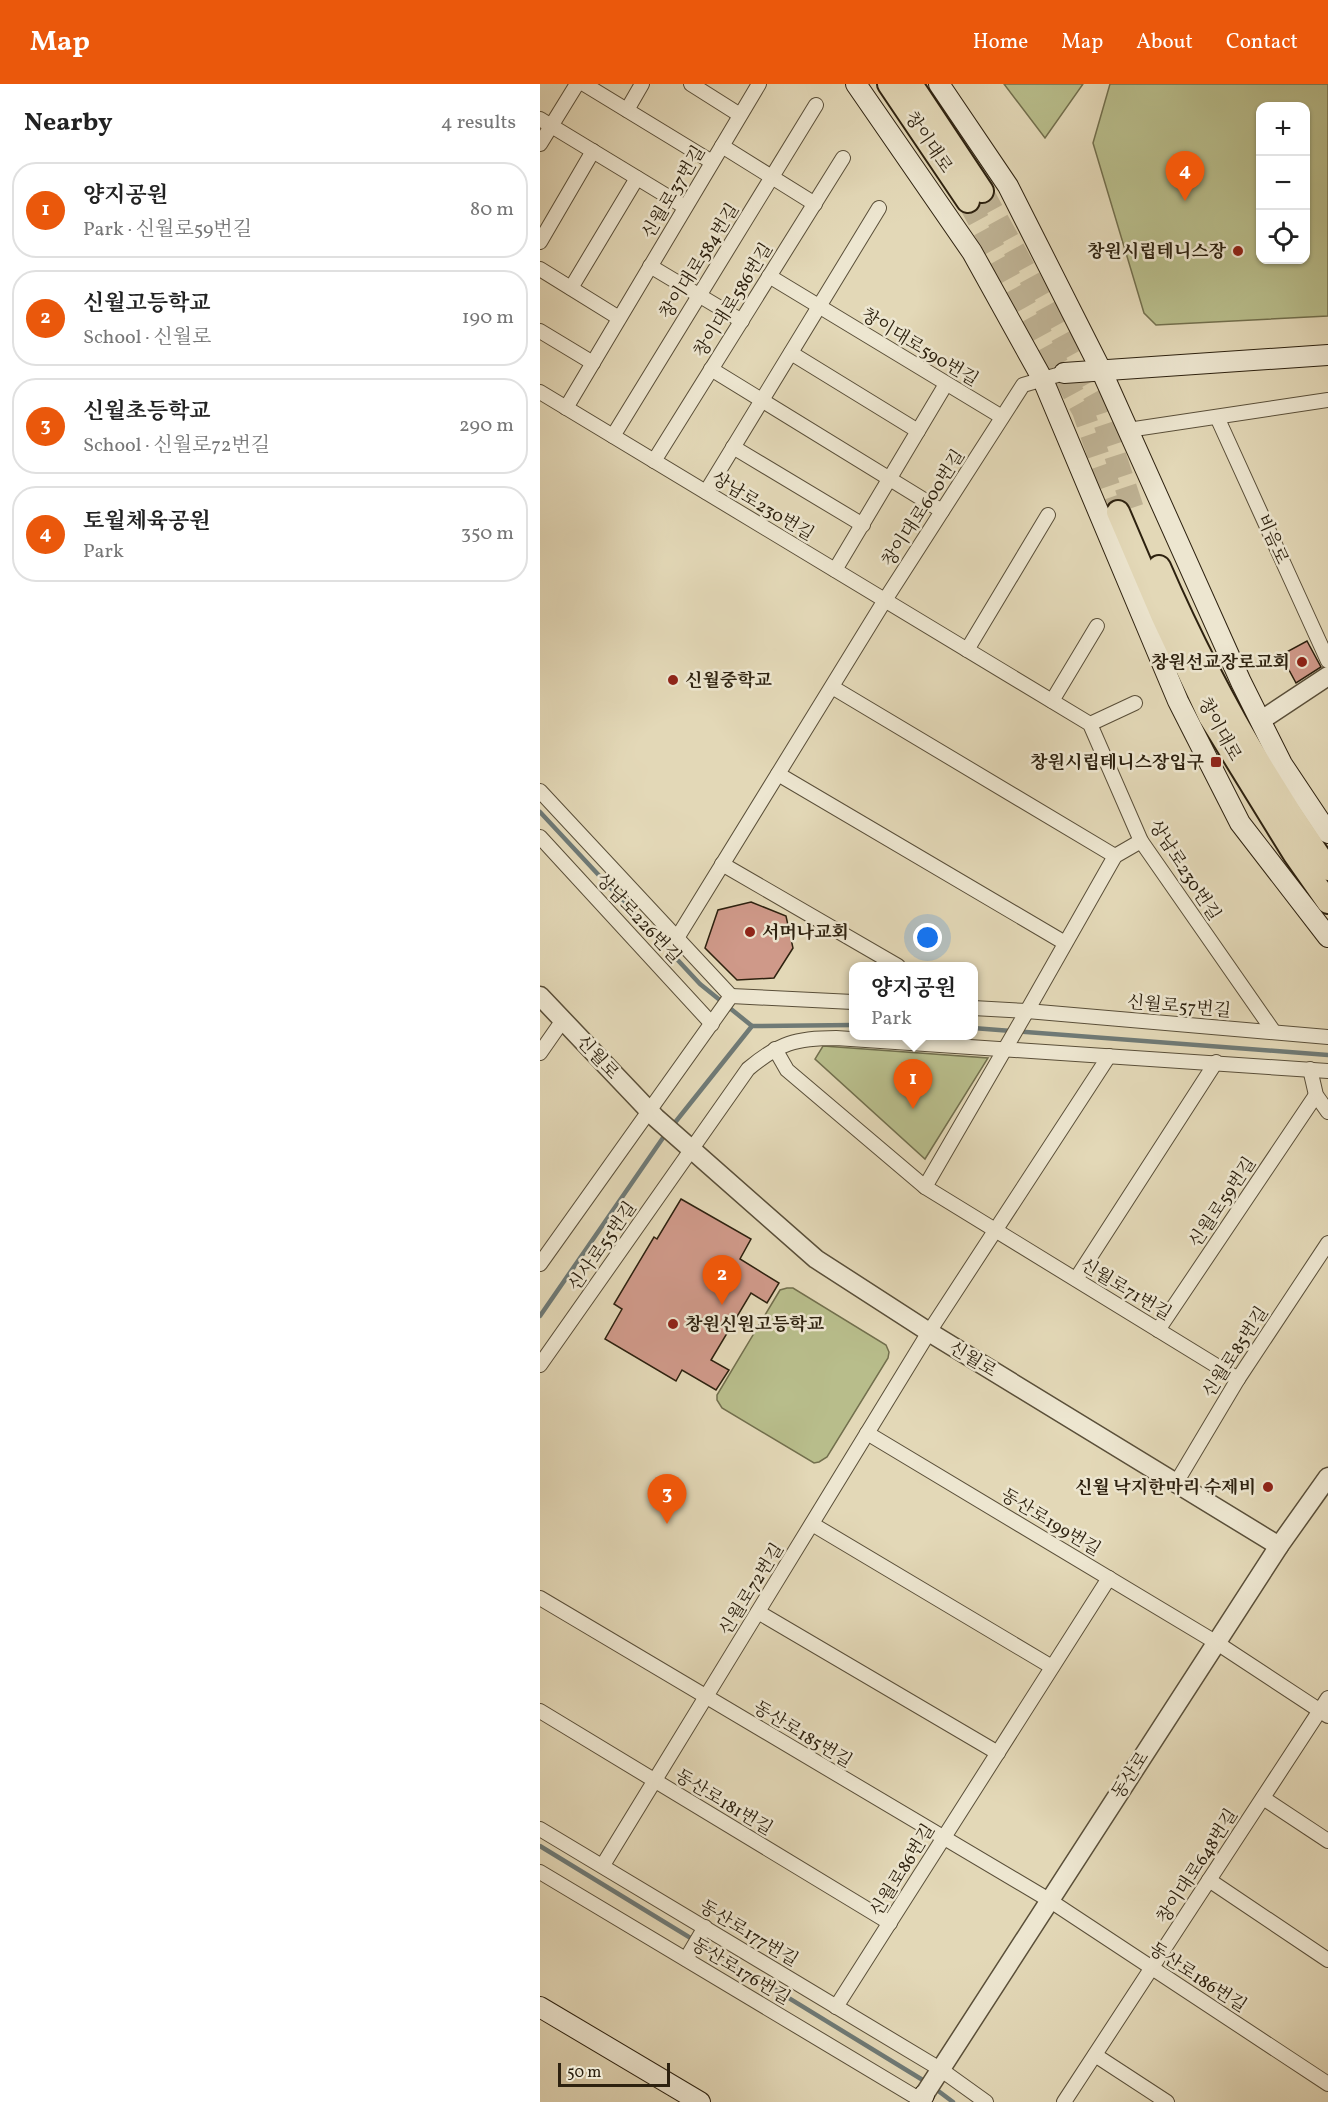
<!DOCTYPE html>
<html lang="en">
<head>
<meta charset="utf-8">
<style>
  :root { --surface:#fff; --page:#f2f2f2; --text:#222; --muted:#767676; --line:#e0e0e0; --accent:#ea580c }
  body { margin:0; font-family:Vollkorn,"Noto Serif KR",serif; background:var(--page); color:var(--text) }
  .controls { position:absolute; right:18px; top:18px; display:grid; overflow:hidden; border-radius:12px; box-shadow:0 2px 4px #0004 }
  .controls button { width:54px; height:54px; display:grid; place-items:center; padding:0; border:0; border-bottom:2px solid var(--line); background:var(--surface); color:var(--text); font:30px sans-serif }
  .scale { position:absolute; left:18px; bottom:15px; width:112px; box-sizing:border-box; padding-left:6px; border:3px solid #2d210f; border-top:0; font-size:16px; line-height:21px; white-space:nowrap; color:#2d210f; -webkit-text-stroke:4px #ede6d0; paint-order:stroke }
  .you { position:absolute; left:388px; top:854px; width:21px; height:21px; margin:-15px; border:4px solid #fff; border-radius:50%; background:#1a73e8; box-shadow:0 0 0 9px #1a73e833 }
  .badge { display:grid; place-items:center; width:39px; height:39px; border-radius:50%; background:var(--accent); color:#fff; font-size:20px; font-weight:700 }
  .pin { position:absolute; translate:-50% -50px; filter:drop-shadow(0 2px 3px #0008) }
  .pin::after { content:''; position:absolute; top:32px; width:21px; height:18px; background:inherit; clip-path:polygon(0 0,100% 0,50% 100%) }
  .popup { position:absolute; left:309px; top:878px; width:129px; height:78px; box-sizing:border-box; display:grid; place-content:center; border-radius:12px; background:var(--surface); filter:drop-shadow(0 2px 4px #0005); font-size:20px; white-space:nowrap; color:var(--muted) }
  .popup b { font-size:22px; color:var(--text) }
  .popup::after { content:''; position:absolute; left:50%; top:100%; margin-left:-12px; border:12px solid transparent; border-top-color:var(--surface) }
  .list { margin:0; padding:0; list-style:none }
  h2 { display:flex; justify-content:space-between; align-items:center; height:78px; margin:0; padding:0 24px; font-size:26px }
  h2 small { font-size:20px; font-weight:400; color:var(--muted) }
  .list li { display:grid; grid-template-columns:39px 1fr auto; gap:18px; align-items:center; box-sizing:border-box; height:96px; margin:0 12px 12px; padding:0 12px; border:2px solid var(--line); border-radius:24px }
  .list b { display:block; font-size:22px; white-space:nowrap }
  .list p { margin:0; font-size:20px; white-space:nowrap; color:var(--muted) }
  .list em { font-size:20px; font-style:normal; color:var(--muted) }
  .icon { flex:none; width:33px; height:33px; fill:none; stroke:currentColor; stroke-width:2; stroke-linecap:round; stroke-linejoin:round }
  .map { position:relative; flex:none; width:788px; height:2018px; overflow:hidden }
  header { display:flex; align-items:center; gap:36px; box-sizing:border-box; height:84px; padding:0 30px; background:var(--accent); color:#fff }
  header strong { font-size:28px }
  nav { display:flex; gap:33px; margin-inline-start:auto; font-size:21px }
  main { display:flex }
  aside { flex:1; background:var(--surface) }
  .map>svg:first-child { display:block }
  .green { fill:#b8bd8b; stroke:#726f4d; stroke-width:1.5; fill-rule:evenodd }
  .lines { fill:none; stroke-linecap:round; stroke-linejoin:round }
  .stream { stroke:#6f7a76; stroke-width:4.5 }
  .building { fill:#cf9989; stroke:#2d210f; stroke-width:1.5 }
  .primary-tunnel { stroke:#bfb395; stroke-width:22; stroke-dasharray:22 11; stroke-linecap:butt }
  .minor-casing { stroke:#5a4f39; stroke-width:16 }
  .tertiary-casing { stroke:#5a4f39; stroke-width:21 }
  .secondary-casing { stroke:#2d210f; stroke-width:22 }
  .primary-casing { stroke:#2d210f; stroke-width:26 }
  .minor { stroke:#ede6d0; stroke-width:14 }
  .tertiary { stroke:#ede6d0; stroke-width:18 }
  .secondary { stroke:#ede6d0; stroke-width:20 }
  .primary { stroke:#e3d8b7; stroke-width:22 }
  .poi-dot { fill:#8f2418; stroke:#ede6d0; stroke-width:2 }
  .labels { text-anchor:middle; stroke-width:5; stroke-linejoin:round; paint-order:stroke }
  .street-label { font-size:18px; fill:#2d210f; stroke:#ede6d0 }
  .poi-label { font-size:18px; font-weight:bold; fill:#2d210f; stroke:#ede6d0; text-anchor:end }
</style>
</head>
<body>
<header>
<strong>Map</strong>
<nav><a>Home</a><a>Map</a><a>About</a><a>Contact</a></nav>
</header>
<main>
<aside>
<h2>Nearby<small>4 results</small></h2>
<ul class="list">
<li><span class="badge">1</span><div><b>양지공원</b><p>Park · 신월로59번길</p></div><em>80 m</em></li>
<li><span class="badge">2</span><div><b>신월고등학교</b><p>School · 신월로</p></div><em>190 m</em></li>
<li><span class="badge">3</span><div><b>신월초등학교</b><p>School · 신월로72번길</p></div><em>290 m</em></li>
<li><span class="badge">4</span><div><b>토월체육공원</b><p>Park</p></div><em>350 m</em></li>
</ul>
</aside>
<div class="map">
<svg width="788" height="2018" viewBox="0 0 788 2018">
  <rect width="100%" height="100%" fill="#e3d8b7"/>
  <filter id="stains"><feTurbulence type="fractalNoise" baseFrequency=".00333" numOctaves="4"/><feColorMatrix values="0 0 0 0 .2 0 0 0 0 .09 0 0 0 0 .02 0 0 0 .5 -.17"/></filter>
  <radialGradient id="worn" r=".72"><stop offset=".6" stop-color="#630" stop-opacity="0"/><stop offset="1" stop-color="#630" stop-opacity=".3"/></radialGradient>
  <g class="green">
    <polygon points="464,0 543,0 505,54"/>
    <path d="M570,0h218v232l-172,9 -12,-12 -51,-170zM720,22h46v154h-46z"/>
    <polygon points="283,962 448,974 385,1075 275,975"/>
    <polygon points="247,1204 253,1204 346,1261 349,1268 348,1274 287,1373 279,1378 274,1379 182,1324 177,1316 177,1311 240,1206"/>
  </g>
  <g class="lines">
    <g class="stream">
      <polyline points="0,728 160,900 212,942"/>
      <polyline points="433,944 788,971"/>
      <polyline points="133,1041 212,942 313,941"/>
      <polyline points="0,1232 127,1048"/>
      <polyline points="0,1762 386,1998"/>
      <polyline points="393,2003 413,2018"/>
    </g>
  </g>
  <g class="building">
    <polygon points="767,557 781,583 756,599 741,571"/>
    <polygon points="211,818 246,832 253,864 234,894 197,896 165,864 178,826"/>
    <polygon points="141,1115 211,1155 200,1175 239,1199 227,1219 211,1209 171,1276 189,1286 176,1306 142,1286 136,1297 65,1255 82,1225 74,1220 114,1153 117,1155"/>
  </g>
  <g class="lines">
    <g class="primary-tunnel">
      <polyline points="442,107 557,317 593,425"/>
      <polyline points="428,117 543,327 578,428"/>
    </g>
    <g class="minor-casing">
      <g id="minor">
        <polyline points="44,0 172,78"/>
        <polyline points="151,0 200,31"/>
        <polyline points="87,26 102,0"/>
        <polyline points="0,35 145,123"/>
        <polyline points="0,60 37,0"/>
        <polyline points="182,62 275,120"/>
        <polyline points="0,158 53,67"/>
        <polyline points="110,182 202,237"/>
        <polyline points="0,185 79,234"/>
        <polyline points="229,192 462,333"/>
        <polyline points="31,204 97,94"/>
        <polyline points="0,247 53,279"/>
        <polyline points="251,269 378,347"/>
        <polyline points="171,285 402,427"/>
        <polyline points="0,308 550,640 601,757 734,948"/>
        <polyline points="26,324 219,0"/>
        <polyline points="677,333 788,577"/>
        <polyline points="588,346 788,316"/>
        <polyline points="73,352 276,21"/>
        <polyline points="193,363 323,441"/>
        <polyline points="114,377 303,74"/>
        <polyline points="166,408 339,124"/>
        <polyline points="295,486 406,300"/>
        <polyline points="427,566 508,431"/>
        <polyline points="292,603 575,772"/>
        <polyline points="512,617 557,542"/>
        <polyline points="550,640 595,619"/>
        <polyline points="238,690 525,859"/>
        <polyline points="0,707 191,912"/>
        <polyline points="0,753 172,940"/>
        <polyline points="182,780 358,882"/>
        <polyline points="137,854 345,516 483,301 524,289"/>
        <polyline points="433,924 487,927 788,953"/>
        <polyline points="235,965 247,986 385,1103 698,1295"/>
        <polyline points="0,969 23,936"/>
        <polyline points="770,985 776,1011 788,1028"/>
        <polyline points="385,1103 487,927 575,772 601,757"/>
        <polyline points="0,1180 191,912 313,918"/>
        <polyline points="536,1195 676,978"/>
        <polyline points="618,1246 776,1011"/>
        <path d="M0,1281l208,-296c31,-26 48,-31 88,-31l492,33"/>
        <polyline points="327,1349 677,1559 788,1632"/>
        <polyline points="636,1399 698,1295 788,1159"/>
        <polyline points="272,1440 512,1583"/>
        <polyline points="0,1514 509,1816 788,2000"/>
        <polyline points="218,1528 458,1669"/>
        <polyline points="0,1627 350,1839"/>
        <polyline points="723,1714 788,1757"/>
        <polyline points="0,1745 400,1985 446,2018"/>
        <polyline points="63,1781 389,1248 569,972"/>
        <polyline points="0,1788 384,2018"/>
        <polyline points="669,1796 788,1876"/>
        <polyline points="146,1875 165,1843"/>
        <polyline points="296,1923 569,1494"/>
        <polyline points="555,1971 627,2018"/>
        <polyline points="524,2018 788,1614"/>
      </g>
    </g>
    <g class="tertiary-casing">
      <g id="tertiary">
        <polyline points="720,637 788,592"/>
        <polyline points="0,912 116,1034 276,1175 389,1248 739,1462"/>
        <polyline points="384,2011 739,1462 788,1393"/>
      </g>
    </g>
    <g class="secondary-casing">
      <g id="secondary">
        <polyline points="316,0 432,168 503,296 638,617 700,739 788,853"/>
        <polyline points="399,0 468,102 562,288 701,598 742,680 788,749"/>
        <polyline points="524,289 788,271"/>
        <polyline points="0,1923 160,2018"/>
        <polyline points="380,2018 384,2011"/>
      </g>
    </g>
    <g class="primary-casing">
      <g id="primary">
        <polyline points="349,0 428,117"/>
        <polyline points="371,0 442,107"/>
        <polyline points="578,428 622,531 670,633 755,771 788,818"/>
        <path d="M619,483c46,106 102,207 169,302"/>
      </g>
    </g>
    <use href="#minor" class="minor"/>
    <use href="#tertiary" class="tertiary"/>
    <use href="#secondary" class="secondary"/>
    <use href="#primary" class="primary"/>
  </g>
  <g class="poi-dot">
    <circle cx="698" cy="167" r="6"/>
    <circle cx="762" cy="578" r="6"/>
    <circle cx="133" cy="596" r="6"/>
    <rect x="670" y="672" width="12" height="12" rx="3"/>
    <circle cx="210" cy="848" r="6"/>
    <circle cx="133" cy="1240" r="6"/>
    <circle cx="728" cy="1403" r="6"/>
  </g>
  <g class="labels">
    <g class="street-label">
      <text transform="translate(389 58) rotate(56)" y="6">창이대로</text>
      <text transform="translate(133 108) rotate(-59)" y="6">신월로37번길</text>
      <text transform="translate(159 177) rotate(-58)" y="6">창이대로584번길</text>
      <text transform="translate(193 216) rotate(-58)" y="6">창이대로586번길</text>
      <text transform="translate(380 263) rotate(31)" y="6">창이대로590번길</text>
      <text transform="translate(223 422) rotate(31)" y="6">상남로230번길</text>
      <text transform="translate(383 424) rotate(-57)" y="6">창이대로600번길</text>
      <text transform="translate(733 455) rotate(66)" y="6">비음로</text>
      <text transform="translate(680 645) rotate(61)" y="6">창이대로</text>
      <text transform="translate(645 786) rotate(57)" y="6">상남로230번길</text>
      <text transform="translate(99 834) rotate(47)" y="6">상남로226번길</text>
      <text transform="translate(639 922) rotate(5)" y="6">신월로57번길</text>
      <text transform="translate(58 973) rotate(47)" y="6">신월로</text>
      <text transform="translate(682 1118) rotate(-56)" y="6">신월로59번길</text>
      <text transform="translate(62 1162) rotate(-55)" y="6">신사로55번길</text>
      <text transform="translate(586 1205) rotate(31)" y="6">신월로71번길</text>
      <text transform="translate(695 1268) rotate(-57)" y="6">신월로85번길</text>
      <text transform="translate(433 1275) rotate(31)" y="6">신월로</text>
      <text transform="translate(511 1438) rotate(31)" y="6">동산로199번길</text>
      <text transform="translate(211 1505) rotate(-58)" y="6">신월로72번길</text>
      <text transform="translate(263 1650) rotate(31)" y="6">동산로185번길</text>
      <text transform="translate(590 1691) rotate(-57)" y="6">동산로</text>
      <text transform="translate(184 1718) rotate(31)" y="6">동산로181번길</text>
      <text transform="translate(657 1782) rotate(-57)" y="6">창이대로648번길</text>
      <text transform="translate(362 1786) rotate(-58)" y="6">신월로86번길</text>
      <text transform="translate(209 1849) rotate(31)" y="6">동산로177번길</text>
      <text transform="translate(201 1887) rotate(31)" y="6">동산로176번길</text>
      <text transform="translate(658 1893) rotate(33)" y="6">동산로186번길</text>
    </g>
    <g class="poi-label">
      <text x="686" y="173">창원시립테니스장</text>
      <text x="750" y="584">창원선교장로교회</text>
      <text x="145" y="602" text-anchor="start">신월중학교</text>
      <text x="664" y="684">창원시립테니스장입구</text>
      <text x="222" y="854" text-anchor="start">서머나교회</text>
      <text x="145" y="1246" text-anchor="start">창원신원고등학교</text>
      <text x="716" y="1409">신월 낙지한마리 수제비</text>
    </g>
  </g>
  <rect width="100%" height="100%" filter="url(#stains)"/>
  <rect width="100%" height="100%" fill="url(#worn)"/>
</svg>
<div class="controls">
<button>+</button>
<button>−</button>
<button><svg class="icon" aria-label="locate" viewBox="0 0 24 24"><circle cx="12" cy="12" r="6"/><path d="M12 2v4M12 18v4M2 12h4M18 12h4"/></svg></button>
</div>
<div class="scale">50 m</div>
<div class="you"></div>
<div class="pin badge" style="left:373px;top:1025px">1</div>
<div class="popup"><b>양지공원</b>Park</div>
<div class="pin badge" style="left:182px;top:1221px">2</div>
<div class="pin badge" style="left:127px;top:1440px">3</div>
<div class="pin badge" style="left:645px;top:117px">4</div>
</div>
</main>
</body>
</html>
